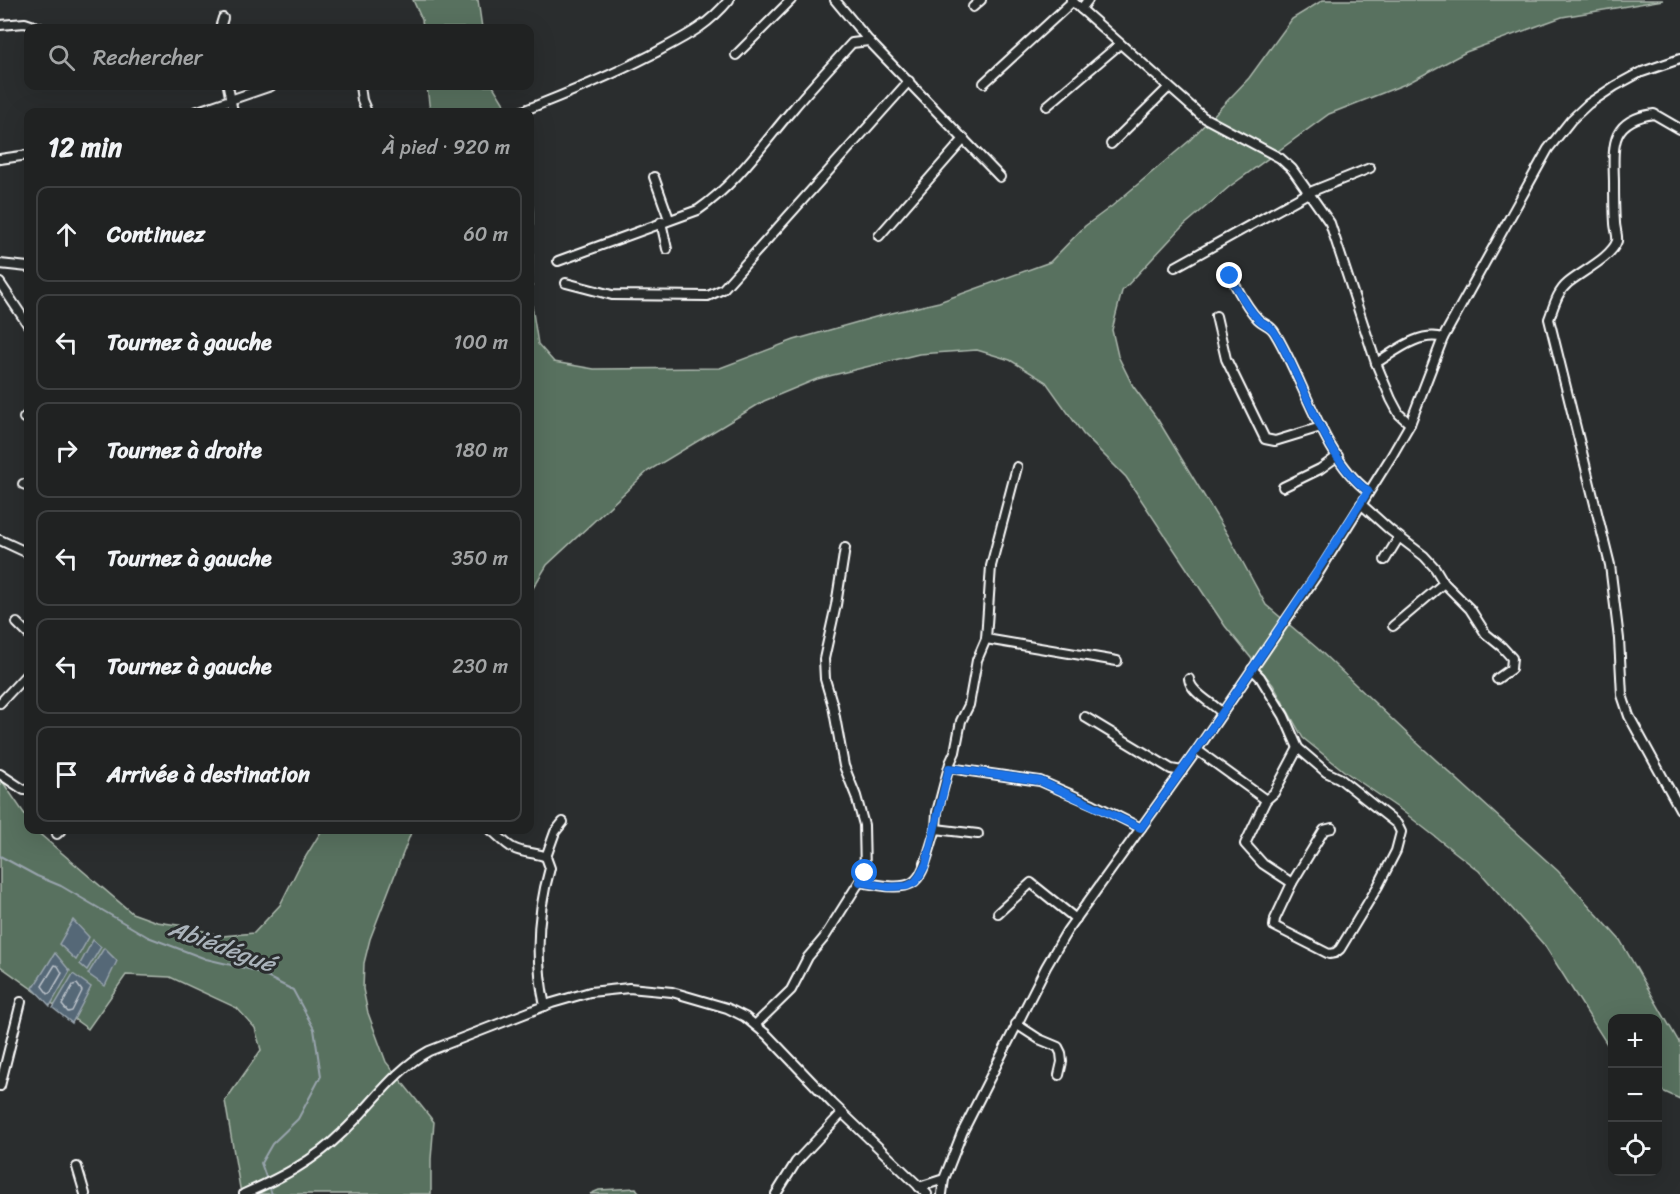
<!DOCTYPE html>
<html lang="fr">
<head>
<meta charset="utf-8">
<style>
  :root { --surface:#202222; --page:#2d2f2f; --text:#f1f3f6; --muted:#a2a4a5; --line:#3d3f40 }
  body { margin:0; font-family:Sriracha,sans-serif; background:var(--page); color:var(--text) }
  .controls { position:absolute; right:18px; bottom:18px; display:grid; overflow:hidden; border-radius:12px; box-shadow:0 6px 24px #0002 }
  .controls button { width:54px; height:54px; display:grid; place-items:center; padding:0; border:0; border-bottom:2px solid var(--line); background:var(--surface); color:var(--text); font:30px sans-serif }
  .stop { position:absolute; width:18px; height:18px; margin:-14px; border:4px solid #1a73e8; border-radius:50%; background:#fff }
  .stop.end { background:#1a73e8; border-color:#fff; box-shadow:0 2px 6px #0008 }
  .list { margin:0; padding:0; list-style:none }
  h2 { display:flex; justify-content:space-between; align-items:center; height:78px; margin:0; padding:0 24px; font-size:26px }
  h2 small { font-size:20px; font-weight:400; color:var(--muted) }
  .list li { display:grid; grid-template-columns:39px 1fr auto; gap:18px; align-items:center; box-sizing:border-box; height:96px; margin:0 12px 12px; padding:0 12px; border:2px solid var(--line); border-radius:12px }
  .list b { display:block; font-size:22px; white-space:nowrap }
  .list em { font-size:20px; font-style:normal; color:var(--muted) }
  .icon { flex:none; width:33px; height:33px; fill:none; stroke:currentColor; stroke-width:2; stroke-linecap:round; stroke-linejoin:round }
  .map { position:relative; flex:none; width:1680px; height:1194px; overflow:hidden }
  .search { position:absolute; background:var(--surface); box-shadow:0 6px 24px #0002; left:24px; top:24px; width:510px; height:66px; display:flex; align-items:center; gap:15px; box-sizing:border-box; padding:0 21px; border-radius:12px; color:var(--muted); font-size:22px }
  .panel { position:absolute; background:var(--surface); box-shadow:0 6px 24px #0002; left:24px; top:108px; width:510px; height:726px; border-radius:12px }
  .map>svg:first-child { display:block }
  .green { fill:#59715e; stroke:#acb8ae; stroke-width:1.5 }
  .water { fill:#546777; stroke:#98a4ad; stroke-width:1.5 }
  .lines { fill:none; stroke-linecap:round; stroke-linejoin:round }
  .shore { stroke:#bbc2c9; stroke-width:1.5 }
  .stream { stroke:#98a4ad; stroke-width:2 }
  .street-casing { stroke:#fff; stroke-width:12 }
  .street { stroke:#2a2d2e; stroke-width:8 }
  .route { stroke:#1a73e8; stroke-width:8 }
  .labels { text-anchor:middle; stroke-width:6; stroke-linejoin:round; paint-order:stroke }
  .water-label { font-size:24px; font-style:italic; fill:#aab3bb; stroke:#2a2d2e }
</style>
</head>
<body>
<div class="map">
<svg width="1680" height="1194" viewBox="0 0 1680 1194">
  <rect width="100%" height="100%" fill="#2a2d2e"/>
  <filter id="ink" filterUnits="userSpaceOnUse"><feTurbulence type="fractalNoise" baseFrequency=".0167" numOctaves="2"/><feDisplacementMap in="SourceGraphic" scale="12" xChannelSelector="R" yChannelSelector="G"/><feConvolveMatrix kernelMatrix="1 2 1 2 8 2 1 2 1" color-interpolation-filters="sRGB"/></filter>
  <g filter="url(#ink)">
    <g class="green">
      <polygon points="413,0 478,0 482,28 423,28 422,20"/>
      <polygon points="1323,0 1663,0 1562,17 1466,52 1408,83 1329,114 1229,187 1181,228 1122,291 1112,330 1118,356 1133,386 1158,420 1228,535 1266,605 1317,648 1415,741 1558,871 1620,940 1680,1044 1680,1099 1658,1089 1658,1018 1612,1018 1612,1052 1545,946 1479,871 1401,810 1344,771 1303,738 1273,685 1225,626 1126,477 1083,434 1046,382 1010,360 977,350 919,354 817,379 764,401 648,471 547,565 530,593 530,178 533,213 532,306 538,344 554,362 594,369 720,368 794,340 879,316 939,302 1050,262 1085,226 1112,206 1189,141 1249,78 1292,19"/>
      <polygon points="427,86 493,86 509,112 430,112"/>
      <polygon points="0,778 28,819 28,830 35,830 132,913 157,922 185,926 222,936 254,933 280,905 298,869 322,830 412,830 370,939 364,963 363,989 368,1013 386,1062 434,1122 431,1159 431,1194 241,1194 225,1101 261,1050 255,1028 237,1008 170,977 126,975 88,1029 0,966"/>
      <polygon points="636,1188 640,1194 590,1194 599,1190"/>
    </g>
    <g class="water">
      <polygon points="73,920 89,937 76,960 59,944"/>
      <polygon points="93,940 101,947 87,970 80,964"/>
      <polygon points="104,948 117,961 105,986 88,974"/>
      <polygon points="55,953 70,971 50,1006 33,988"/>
      <polygon points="73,974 91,987 72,1023 53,1008"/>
    </g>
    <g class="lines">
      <g class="shore">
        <polygon points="55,965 58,966 62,973 51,992 48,994 42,986"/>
        <polygon points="77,984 82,991 72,1011 68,1012 62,1005 73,985"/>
      </g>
      <g class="stream">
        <polyline points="0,856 37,876 61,886 148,937 206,959 253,970 293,990 314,1029 321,1076 298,1119 272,1144 261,1163 267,1180"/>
        <polyline points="269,1186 272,1194"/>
      </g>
      <g class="street-casing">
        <g id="street">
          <polyline points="835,0 869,41 1000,177"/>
          <polyline points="1071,0 1203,117 1280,158 1292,169 1330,223 1376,363 1391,399 1399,414 1410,424"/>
          <polyline points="973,7 981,0"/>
          <polyline points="1081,9 1088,0"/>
          <polyline points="0,25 25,23 40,28"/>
          <polyline points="220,28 223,18"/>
          <polyline points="736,55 791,0"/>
          <polyline points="984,83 1073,1"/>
          <polyline points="228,86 233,112"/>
          <polyline points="360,86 362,100 367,112"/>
          <polyline points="1047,106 1120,44"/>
          <polyline points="195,112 271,86"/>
          <path d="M520,112c44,-17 88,-35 131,-57 31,-17 55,-27 78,-55"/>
          <path d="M1680,129l-26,-15c-44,6 -41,31 -40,67 0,14 0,28 1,42 0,5 3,13 2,18 -5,16 -36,31 -49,42 -11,9 -14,23 -19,36l61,246 9,74 3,56 7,21 51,93"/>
          <polyline points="1111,144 1169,87"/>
          <polyline points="0,159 28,155"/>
          <polyline points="654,177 669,219"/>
          <polyline points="661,222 667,249"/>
          <polyline points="879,236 964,139"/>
          <path d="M558,261l140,-51c38,-26 65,-66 95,-101 19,-23 39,-44 59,-66l17,-2"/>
          <polyline points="0,264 28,267"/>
          <polyline points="1175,267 1310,192 1370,168"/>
          <path d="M1230,276c9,15 16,31 28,43 6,6 13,6 17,14 29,47 49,126 93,158"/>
          <polyline points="0,283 28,325"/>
          <polyline points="566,283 612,295 708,296 723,289 909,81"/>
          <polyline points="1216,316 1226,359 1265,439 1275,441 1321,427"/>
          <path d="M1376,363c20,-12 43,-32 67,-25"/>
          <polyline points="24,418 28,414"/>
          <polyline points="23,484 28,486"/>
          <polyline points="1283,487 1320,469 1338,456"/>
          <polyline points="1361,504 1390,530 1424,556 1435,568 1444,583 1470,609 1486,634 1502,647 1512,658 1511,669 1497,679"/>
          <polyline points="0,540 28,553"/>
          <polyline points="1385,560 1399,537"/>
          <polyline points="17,623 28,634"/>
          <polyline points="1393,626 1444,583"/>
          <polyline points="986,639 1117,661"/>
          <path d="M1189,679c2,14 24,24 33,34"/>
          <polyline points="0,703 28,673"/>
          <polyline points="1085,717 1171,769 1182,771"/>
          <polyline points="1197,750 1266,800 1245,844 1263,864 1292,883 1275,919 1274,926 1329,954 1335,953 1340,949 1378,886 1396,851 1401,832 1397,824 1339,778 1326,772 1298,748 1284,716 1260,677 1252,669"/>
          <polyline points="949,768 1040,781 1093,804 1141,828"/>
          <polyline points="0,774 24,790 28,790"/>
          <polyline points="1266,800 1274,793 1298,748"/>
          <polyline points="936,829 937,812 950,763 955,752 961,721 969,705 977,660 986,639 991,566 1017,467"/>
          <path d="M491,830c7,5 14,14 22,18 11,6 23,4 33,9l4,11c-13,45 -15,92 -5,138"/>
          <polyline points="57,834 61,830"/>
          <polyline points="546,857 555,832 563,822"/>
          <path d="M860,882c64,12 58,2 76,-53l42,5"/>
          <polyline points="1292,883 1324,830 1332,828"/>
          <polyline points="998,913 1031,883 1076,919"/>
          <polyline points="1016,1024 1039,1039 1058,1047 1061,1053 1062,1062 1059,1075"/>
          <polyline points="755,1025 791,990 808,957 824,938 865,873 864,825 856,796 844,766 833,706 825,679 824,659 836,605 845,548"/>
          <polyline points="0,1086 21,1002"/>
          <polyline points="77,1167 85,1194"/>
          <polyline points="919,1187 944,1179"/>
          <path d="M244,1194c36,-16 70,-33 98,-61 29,-27 52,-63 87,-82l123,-48 38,-11 39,-4 43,4 55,16 18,9 22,18 65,68 95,91"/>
          <polyline points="776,1194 796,1162 842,1113"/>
          <polyline points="942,1194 944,1179 962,1133 1046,967 1067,931 1197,750 1319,572 1391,457 1410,424 1443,338 1548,149 1571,120 1588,104 1615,86 1639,73 1680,59"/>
        </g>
      </g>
      <use href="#street" class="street"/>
    </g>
  </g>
  <g class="lines" filter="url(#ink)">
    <path class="route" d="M865,873l-5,9 29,5 18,-1 8,-4 5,-7 6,-11 23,-96 91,13 101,47c79,-110 156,-222 227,-337 -44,-32 -64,-111 -93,-158 -4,-8 -11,-8 -17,-14 -12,-12 -19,-28 -28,-43"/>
  </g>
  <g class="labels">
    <g class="water-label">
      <text transform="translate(222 946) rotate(20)" y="8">Abiédégué</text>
    </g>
  </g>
</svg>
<div class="controls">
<button>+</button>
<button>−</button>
<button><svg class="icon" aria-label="locate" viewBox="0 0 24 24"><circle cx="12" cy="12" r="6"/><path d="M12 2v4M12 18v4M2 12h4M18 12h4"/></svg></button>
</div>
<div class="stop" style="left:865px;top:873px"></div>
<div class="stop end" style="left:1230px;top:276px"></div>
<div class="search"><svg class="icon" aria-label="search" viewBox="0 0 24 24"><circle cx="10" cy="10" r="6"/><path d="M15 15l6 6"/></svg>Rechercher</div>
<section class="panel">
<h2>12 min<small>À pied · 920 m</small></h2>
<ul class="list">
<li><svg class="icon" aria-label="ahead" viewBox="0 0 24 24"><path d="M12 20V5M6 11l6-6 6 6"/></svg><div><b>Continuez</b></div><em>60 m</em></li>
<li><svg class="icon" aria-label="left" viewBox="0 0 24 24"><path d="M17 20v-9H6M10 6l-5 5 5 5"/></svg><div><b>Tournez à gauche</b></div><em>100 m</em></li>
<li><svg class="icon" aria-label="right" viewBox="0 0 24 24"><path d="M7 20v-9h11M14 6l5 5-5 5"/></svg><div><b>Tournez à droite</b></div><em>180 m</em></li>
<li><svg class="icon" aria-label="left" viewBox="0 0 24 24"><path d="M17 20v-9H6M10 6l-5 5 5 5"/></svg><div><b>Tournez à gauche</b></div><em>350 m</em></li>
<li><svg class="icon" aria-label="left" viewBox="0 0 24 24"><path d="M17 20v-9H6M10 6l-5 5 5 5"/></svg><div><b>Tournez à gauche</b></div><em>230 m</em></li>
<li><svg class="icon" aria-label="arrive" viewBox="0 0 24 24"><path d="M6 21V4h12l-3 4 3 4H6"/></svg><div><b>Arrivée à destination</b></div></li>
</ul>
</section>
</div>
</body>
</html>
